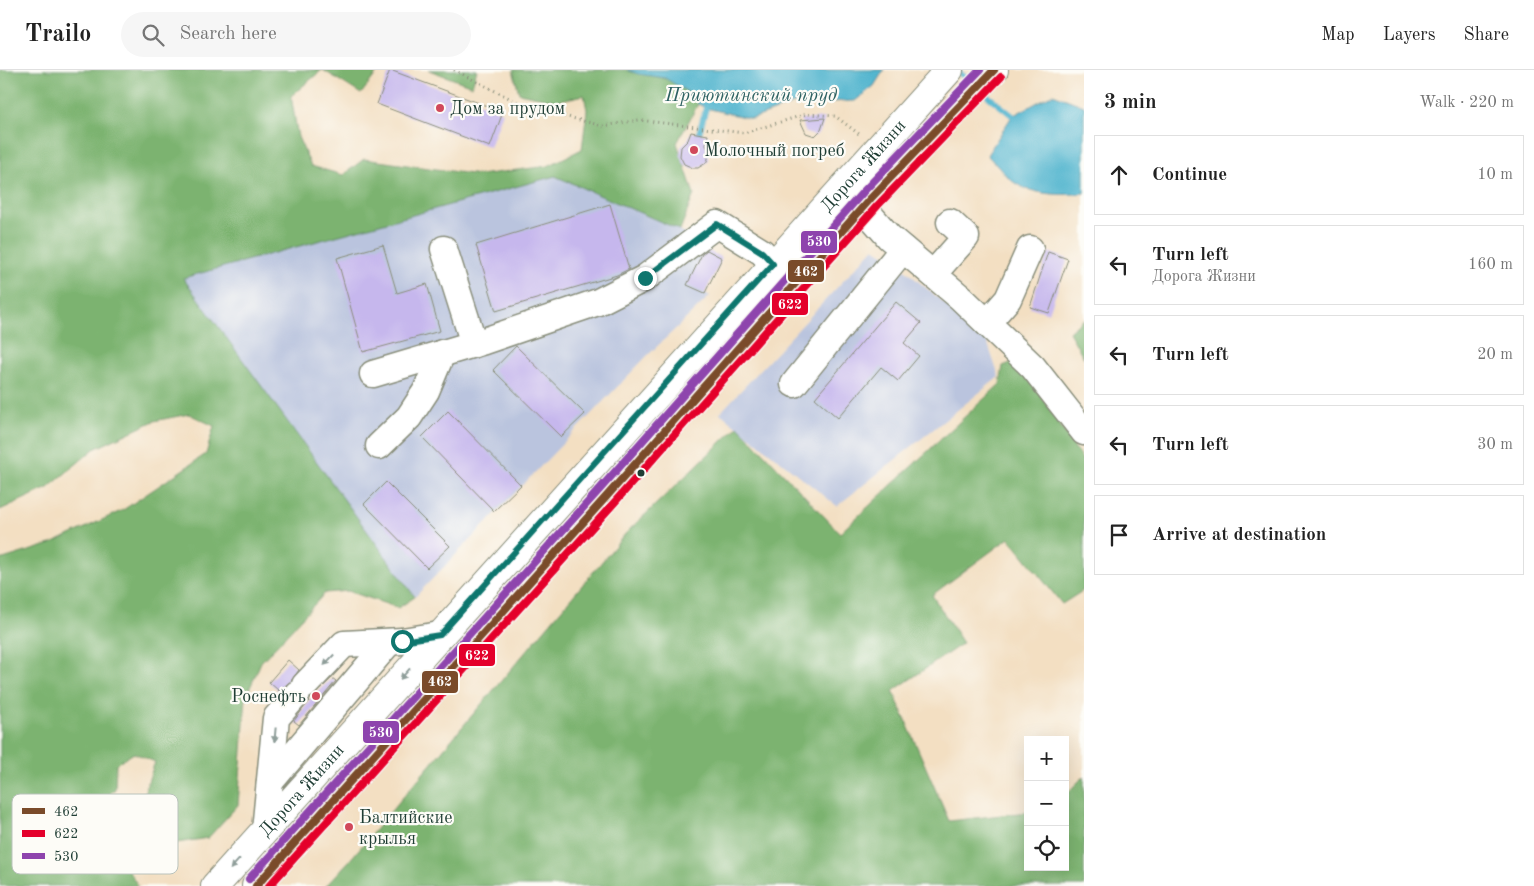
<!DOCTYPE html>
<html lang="en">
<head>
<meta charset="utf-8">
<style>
  :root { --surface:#fff; --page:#f6f6f6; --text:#222; --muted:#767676; --line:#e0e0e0 }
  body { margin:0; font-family:"Old Standard TT",serif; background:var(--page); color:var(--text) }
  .controls { position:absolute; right:15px; bottom:15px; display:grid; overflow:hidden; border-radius:0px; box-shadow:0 5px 20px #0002 }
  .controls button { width:45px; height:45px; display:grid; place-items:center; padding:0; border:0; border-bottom:1px solid var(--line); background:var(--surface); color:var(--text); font:25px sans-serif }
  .stop { position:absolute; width:15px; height:15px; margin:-11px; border:4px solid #0f766e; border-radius:50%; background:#fff }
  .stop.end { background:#0f766e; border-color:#fff; box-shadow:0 1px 5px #0008 }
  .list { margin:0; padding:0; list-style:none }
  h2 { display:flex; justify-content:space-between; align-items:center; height:65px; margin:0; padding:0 20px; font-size:21px }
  h2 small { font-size:16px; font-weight:400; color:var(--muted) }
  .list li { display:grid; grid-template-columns:32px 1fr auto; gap:15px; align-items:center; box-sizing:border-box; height:80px; margin:0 10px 10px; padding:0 10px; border:1px solid var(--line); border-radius:0px }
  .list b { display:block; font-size:19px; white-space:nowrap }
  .list p { margin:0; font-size:16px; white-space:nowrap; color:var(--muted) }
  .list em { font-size:16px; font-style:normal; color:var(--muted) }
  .icon { flex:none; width:28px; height:28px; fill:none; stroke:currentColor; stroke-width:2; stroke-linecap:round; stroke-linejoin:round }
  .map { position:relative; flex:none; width:1084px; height:816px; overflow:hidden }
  header { display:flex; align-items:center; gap:30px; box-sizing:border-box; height:70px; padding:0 25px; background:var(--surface); border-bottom:1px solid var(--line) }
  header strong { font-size:24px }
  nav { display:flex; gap:28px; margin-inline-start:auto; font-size:18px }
  .search { width:350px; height:45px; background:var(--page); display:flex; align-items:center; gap:12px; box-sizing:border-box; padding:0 18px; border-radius:28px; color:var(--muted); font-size:19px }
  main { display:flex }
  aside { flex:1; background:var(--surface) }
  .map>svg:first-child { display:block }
  .industrial { fill:#bac4de }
  .forest { fill:#7cb370; stroke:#4e7852 }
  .water { fill:#4fb4ce; stroke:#377881 }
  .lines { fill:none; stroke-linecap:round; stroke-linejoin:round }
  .stream { stroke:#4fb4ce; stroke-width:6 }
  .building { fill:#c6b7ed }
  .minor-casing { stroke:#898e7b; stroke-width:29 }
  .major-casing { stroke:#898e7b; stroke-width:30 }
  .path { stroke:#898e7b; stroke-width:3; stroke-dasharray:1 4; stroke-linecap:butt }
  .minor { stroke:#fff; stroke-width:26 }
  .major { stroke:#fff; stroke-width:28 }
  .bus-1-casing { stroke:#fdfcf7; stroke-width:11 }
  .bus-2-casing { stroke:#fdfcf7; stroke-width:11 }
  .bus-3-casing { stroke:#fdfcf7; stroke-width:11 }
  .bus-1 { stroke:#7a4b2a; stroke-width:8 }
  .bus-2 { stroke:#e4002b; stroke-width:8 }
  .bus-3 { stroke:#8e44ad; stroke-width:8 }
  .oneway { fill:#8f9e9a }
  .route { stroke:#0f766e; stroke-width:6 }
  .poi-dot { fill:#d1495b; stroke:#fdfcf7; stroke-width:2 }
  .bus-dot { fill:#1f3d34; stroke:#fdfcf7; stroke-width:2 }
  .labels { text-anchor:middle; stroke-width:4.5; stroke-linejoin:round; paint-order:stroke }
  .poi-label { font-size:18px; fill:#1f3d34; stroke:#fdfcf7; text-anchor:start }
  .street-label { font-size:18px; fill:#1f3d34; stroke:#fdfcf7 }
  .water-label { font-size:19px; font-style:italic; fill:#2d6162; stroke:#fdfcf7 }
  .key { fill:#fdfcf7; stroke:#bac3bc; stroke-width:1 }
  .key-label { font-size:14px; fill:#1f3d34 }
  .line-badge { stroke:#fdfcf7; stroke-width:2 }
  .badge-label { font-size:14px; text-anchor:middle; font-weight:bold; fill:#fff }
</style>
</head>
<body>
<header>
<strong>Trailo</strong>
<div class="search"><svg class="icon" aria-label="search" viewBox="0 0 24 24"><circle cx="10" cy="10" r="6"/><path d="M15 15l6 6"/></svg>Search here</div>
<nav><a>Map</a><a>Layers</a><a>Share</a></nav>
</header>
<main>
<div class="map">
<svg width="1084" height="816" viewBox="0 0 1084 816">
  <rect width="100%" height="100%" fill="#fdfcf7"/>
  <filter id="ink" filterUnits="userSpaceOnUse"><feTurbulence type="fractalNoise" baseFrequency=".02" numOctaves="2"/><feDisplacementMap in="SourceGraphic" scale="10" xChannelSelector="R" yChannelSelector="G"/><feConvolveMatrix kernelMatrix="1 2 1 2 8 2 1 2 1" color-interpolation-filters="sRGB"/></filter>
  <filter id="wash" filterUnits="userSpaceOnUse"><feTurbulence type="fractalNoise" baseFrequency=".0096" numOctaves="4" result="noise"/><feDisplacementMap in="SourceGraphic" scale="20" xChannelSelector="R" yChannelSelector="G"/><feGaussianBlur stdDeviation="1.12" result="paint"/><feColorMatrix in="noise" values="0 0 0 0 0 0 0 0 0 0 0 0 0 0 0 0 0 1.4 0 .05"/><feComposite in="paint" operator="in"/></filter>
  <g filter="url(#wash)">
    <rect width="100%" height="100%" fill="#f3dfc2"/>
    <g class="industrial">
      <polygon points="555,106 680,160 704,179 722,188 705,223 710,226 647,286 415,527 182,208"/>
      <polygon points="874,178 894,191 986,268 999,307 837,436 720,343"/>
    </g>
    <g class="forest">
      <path d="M0,0h322l-31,26 7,41 13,29 32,9 21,-16 115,16 69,-9 34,-17 5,-39 -3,-15 -27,6 -38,-8 -6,-23h114c12,5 23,5 36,8 13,3 28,15 35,26l-21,39 17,51 -14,36 -125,-54 -372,102 232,319 -17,11 -50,-17 -23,2 -64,69 -15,35 -8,108 -30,33 -31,5 -19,-8 -13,-45 10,-28 -21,-9 -18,11 -1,25 -24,22 -11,30 8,19 32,-4 18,30h-138v-326l51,-16 72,-34 83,-56 8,-28 -25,-12 -35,7 -60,28 -46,39 -48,22z"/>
      <polygon points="323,0 379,0 361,24"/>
      <polygon points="429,0 477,0 472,16"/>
      <polygon points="1084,249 1084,288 1069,262"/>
      <polygon points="1015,291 1030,309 1084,392 1084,520 1062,534 1009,468 932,525 963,573 893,621 949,751 1028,742 1028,797 1065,797 1065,725 1084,706 1084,816 326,816 349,791 627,462 738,356 840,463 1000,314 1003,296"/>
    </g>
    <g class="water">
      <polygon points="627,0 884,0 874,16 855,31 796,33 752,49 706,38 698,34 691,24 665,8 638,4"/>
      <path d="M1053,24l31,12v87c-21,3 -51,2 -69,-10 -10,-7 -19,-19 -28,-28l25,-39z"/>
    </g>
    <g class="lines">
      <g class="stream">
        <polyline points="956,0 973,14"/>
        <polyline points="983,22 1018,50"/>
        <polyline points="699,63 706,38"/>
      </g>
    </g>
    <g id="blocks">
      <g class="building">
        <polygon points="390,0 503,42 490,77 377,34"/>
        <polygon points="825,48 821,60 815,66 806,63 800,50"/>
        <polygon points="691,62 708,65 706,75 708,79 708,89 706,93 698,98 693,98 684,94 680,86 681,77 688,70"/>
        <polygon points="610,134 629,199 617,205 496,241 476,175"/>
        <polygon points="383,175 397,223 427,214 440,261 363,282 337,188"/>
        <polygon points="707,180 722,188 705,223 687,215 702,184"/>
        <polygon points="1048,182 1068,189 1049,243 1030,237"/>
        <polygon points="896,232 921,253 904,273 919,286 898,311 881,297 838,348 815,328"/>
        <polygon points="516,276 585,344 561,367 493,300"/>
        <polygon points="448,341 521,415 494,441 422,367"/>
        <polygon points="386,412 450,476 427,498 364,434"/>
        <polygon points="288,590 299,600 291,611 279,621 269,612"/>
        <polygon points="332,608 336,611 299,655 294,651 311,628"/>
      </g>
    </g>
  </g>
  <g filter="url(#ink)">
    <use href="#blocks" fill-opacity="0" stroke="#898e7b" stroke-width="1"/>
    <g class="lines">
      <g class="minor-casing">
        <g id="minor">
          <polyline points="861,139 869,144 889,167 961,228 1033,297 1084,362"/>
          <polyline points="444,179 474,274"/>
          <polyline points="933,204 966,167 950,152"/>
          <polyline points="987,253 1008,229 1030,179"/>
          <polyline points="373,304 484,271 598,232 645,208 717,154 762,182 773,194"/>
          <polyline points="794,314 903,179"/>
          <polyline points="379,376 409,347 426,321 442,283"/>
          <polyline points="305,615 344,574 402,571 440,565"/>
          <polyline points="270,712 389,572"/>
          <polyline points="265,761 276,648 297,624"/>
        </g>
      </g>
      <g class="major-casing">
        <g id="major">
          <path id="s1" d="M215,816l734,-816"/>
          <polyline points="256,816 606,427 871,128 994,0"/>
        </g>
      </g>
      <polyline class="path" points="454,0 525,36 603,56 639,50 744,63 807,44 835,46 859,64"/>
      <use href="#minor" class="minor"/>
      <use href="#major" class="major"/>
      <g class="bus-1-casing">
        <polyline id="bus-1" points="256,816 606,427 871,128 994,0"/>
      </g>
      <g class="bus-2-casing">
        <polyline id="bus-2" points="269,816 613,434 878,135 1001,7"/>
      </g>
      <g class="bus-3-casing">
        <polyline id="bus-3" points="249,809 599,420 864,121 980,0"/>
      </g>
      <use href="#bus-1" class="bus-1"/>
      <use href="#bus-2" class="bus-2"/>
      <use href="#bus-3" class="bus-3"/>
    </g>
    <defs><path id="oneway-solid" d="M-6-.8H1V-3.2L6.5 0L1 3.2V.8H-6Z" transform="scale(1.25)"/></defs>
    <g class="oneway">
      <use href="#oneway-solid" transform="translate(329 590) rotate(133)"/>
      <use href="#oneway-solid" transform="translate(405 604) rotate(132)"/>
      <use href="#oneway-solid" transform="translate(275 665) rotate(95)"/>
      <use href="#oneway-solid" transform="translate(235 794) rotate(132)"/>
    </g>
  </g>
  <g class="lines" filter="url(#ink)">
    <polyline class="route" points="402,571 440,565 773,194 762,182 717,154 645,208"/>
  </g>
  <g class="poi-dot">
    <circle cx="440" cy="38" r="5"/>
    <circle cx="694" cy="80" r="5"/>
    <circle cx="316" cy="626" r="5"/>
    <circle cx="349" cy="757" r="5"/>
  </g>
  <circle class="bus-dot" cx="641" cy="403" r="4.5"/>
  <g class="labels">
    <g class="poi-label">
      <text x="450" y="44">Дом за прудом</text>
      <text x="704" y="86">Молочный погреб</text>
      <text x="306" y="632" text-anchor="end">Роснефть</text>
      <text x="359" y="753">Балтийские<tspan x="359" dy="21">крылья</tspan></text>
    </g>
    <g class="street-label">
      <text dy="6" stroke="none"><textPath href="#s1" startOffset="969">Дорога Жизни</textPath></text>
      <text dy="6" stroke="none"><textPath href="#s1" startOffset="129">Дорога Жизни</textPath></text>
    </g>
    <g class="water-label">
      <text x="751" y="31">Приютинский пруд</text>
    </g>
  </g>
  <rect x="12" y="724" width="166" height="80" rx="8" class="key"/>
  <rect x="22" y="738" width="23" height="6" fill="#7a4b2a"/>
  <rect x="22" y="760" width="23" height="7" fill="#e4002b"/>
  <rect x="22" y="783" width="23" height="6" fill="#8e44ad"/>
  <g class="key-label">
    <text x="54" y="746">462</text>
    <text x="54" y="768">622</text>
    <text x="54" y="791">530</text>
  </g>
  <g class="line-badge">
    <rect x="800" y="160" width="38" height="24" rx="5" fill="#8e44ad"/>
    <rect x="787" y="189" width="38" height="24" rx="5" fill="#7a4b2a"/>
    <rect x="771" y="222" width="38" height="24" rx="5" fill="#e4002b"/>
    <rect x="458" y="573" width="38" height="24" rx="5" fill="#e4002b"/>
    <rect x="421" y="600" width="38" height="24" rx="5" fill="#7a4b2a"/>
    <rect x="362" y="650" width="38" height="24" rx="5" fill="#8e44ad"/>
  </g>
  <g class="badge-label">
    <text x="819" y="176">530</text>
    <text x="806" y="206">462</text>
    <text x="790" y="239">622</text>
    <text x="477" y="590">622</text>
    <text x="440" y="616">462</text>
    <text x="381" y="667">530</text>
  </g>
</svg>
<div class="controls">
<button>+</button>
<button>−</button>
<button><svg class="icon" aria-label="locate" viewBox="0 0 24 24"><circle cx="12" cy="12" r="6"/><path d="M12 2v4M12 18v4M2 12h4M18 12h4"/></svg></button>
</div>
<div class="stop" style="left:402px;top:571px"></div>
<div class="stop end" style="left:645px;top:208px"></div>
</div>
<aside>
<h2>3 min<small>Walk · 220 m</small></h2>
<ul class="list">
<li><svg class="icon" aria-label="ahead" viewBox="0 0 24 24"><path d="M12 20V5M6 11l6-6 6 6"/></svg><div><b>Continue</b></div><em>10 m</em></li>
<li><svg class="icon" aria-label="left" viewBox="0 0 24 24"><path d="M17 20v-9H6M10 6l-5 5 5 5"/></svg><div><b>Turn left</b><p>Дорога Жизни</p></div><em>160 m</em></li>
<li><svg class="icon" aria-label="left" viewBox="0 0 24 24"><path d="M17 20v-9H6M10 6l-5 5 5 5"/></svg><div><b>Turn left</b></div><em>20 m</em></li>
<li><svg class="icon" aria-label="left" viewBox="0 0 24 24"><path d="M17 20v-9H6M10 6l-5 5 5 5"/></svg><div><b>Turn left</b></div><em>30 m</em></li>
<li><svg class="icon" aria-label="arrive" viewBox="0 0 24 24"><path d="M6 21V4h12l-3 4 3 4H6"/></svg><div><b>Arrive at destination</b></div></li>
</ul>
</aside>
</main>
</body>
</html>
